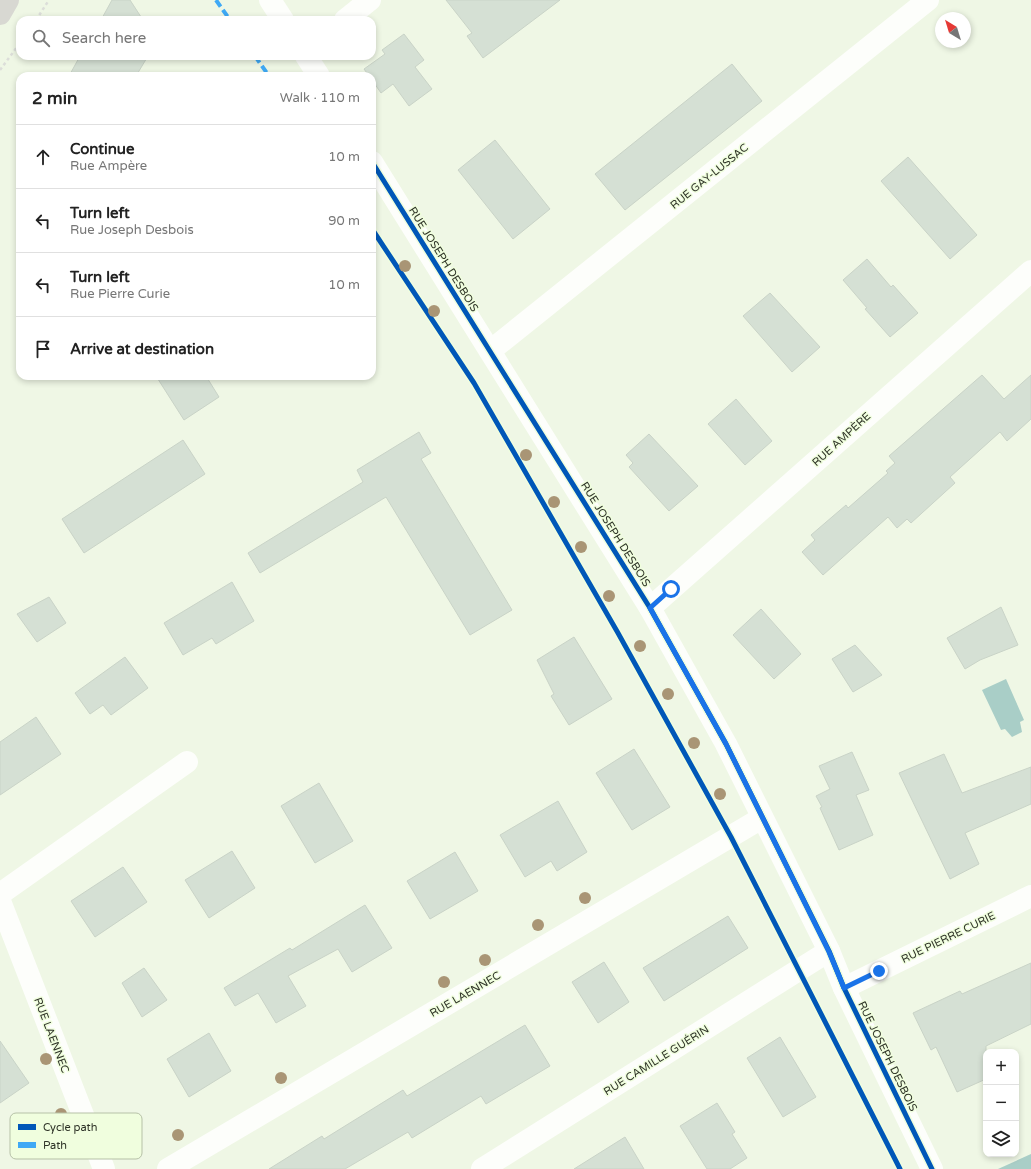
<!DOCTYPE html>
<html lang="en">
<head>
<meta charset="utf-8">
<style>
  :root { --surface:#fff; --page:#f2f2f2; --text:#222; --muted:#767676; --line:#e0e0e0 }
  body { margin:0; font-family:"Varela Round",sans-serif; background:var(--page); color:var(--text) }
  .controls { position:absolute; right:12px; bottom:12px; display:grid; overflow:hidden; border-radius:8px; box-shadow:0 2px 6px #0003 }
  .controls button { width:36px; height:36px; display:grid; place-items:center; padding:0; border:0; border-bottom:1px solid var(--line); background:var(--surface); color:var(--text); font:20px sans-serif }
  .compass { position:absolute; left:935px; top:12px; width:36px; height:36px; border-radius:50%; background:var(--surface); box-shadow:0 2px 6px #0003; rotate:322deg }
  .stop { position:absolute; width:12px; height:12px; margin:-9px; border:3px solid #1a73e8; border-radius:50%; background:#fff }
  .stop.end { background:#1a73e8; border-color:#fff; box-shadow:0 1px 4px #0008 }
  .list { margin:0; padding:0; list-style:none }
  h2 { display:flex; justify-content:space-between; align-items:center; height:52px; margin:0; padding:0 16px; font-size:17px }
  h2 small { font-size:13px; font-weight:400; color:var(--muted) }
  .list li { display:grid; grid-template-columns:26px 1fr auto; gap:12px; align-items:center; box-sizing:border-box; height:64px; padding:0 16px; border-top:1px solid var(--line) }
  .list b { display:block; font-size:15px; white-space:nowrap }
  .list p { margin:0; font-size:13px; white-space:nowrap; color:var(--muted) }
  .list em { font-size:13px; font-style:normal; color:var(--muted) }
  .icon { flex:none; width:22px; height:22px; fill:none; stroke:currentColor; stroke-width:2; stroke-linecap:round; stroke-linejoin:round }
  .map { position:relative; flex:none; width:1031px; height:1169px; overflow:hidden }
  .search { position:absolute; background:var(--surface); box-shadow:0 2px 6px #0003; left:16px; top:16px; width:360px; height:44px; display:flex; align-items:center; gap:10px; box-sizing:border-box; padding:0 14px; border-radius:12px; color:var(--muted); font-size:15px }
  .panel { position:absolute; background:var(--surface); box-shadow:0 2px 6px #0003; left:16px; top:72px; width:360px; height:308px; border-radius:12px }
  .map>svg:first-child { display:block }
  .water { fill:#a9cec7 }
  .building { fill:#d5e0d4; stroke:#c9d3c7 }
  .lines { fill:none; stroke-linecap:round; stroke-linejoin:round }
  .path { stroke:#dcded9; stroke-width:2.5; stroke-dasharray:3 3; stroke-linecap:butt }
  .street { stroke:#fdfefb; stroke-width:22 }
  .secondary { stroke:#d8d8d2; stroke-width:22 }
  .quiet { stroke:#3fa9f5; stroke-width:4; stroke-dasharray:8 4; stroke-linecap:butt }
  .cycleway-casing { stroke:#f0fede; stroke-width:8 }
  .cycleway { stroke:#0057b8; stroke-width:5 }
  .tree { fill:#a99575 }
  .route { stroke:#1a73e8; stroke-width:5 }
  .labels { text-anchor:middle; stroke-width:3; stroke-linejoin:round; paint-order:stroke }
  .street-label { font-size:11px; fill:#2e3327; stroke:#f0fede }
  .key { fill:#f0fede; stroke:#b6c1a7; stroke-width:1 }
  .key-label { font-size:11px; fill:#2e3327 }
</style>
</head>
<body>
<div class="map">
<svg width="1031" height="1169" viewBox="0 0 1031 1169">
  <rect width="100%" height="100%" fill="#eff7e5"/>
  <g class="water">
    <polygon points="1006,679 1024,720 1020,722 1022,732 1012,737 1005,729 1001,730 982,690"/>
    <polygon points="1031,1154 1031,1169 998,1169"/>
  </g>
  <g class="building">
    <polygon points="112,0 130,0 143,20 101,20"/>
    <polygon points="446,0 560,0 483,58 467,36 472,33"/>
    <polygon points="404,34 424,60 415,67 432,89 409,106 393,84 381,93 372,80 372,76 369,76 364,69 385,54 382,50"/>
    <polygon points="80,56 148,56 136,76 69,76"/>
    <polygon points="732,64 762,101 625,210 595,174"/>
    <polygon points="495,140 550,209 513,239 458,170"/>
    <polygon points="908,157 977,235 950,259 881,181"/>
    <polygon points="867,259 891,287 893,285 918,313 890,337 865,309 867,308 843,280"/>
    <polygon points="770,293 820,347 792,372 743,316"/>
    <polygon points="982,375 1004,399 1031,375 1031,419 1007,441 1000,432 950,477 955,483 911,523 907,519 897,528 888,517 823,575 802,552 815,540 811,535 846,505 848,508 888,473 886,471 895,463 889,456"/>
    <polygon points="156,376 206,376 219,397 184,420"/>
    <polygon points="736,399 772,441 745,465 708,424"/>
    <polygon points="419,432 431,453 421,459 512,610 470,635 386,497 260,573 248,553 363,482 357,470"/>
    <polygon points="649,434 698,486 669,511 629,467 633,463 626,455"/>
    <polygon points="183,440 205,474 84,553 62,519"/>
    <polygon points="232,582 254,621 216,644 212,638 183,655 164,623"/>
    <polygon points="49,597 66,623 37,642 17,614"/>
    <polygon points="1001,607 1018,645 980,660 965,669 947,638"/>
    <polygon points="761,609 801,654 774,679 733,635"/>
    <polygon points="574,637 612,699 569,725 551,696 554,694 537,660"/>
    <polygon points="855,645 882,675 853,692 832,659"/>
    <polygon points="125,657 148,688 111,715 103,705 90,714 75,693"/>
    <polygon points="36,717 61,754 0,795 0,742"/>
    <polygon points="634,749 670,807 632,830 596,773"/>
    <polygon points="852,752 869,790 856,795 873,835 839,850 820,808 822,807 816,796 830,789 819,766"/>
    <polygon points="944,754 962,793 1031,767 1031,804 965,833 979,864 950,879 899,773"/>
    <polygon points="319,783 353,841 315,863 281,806"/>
    <polygon points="558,801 587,852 557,871 551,861 525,877 500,835"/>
    <polygon points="232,851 255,888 209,918 185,880"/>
    <polygon points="455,852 478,891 430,919 407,881"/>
    <polygon points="123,867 147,902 95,937 71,901"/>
    <polygon points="365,905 392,948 352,972 338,949 288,976 306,1006 276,1023 258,993 235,1006 224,988 290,948 292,950"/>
    <polygon points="728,916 748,948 664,1001 643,968"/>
    <polygon points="604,962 629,1002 598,1023 572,982"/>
    <polygon points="1031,963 1031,1024 986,1046 986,1079 957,1092 936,1047 931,1050 913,1013 960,991 962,994"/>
    <polygon points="144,968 167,1000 142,1017 122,983"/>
    <polygon points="525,1025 550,1066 486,1104 481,1096 412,1138 408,1132 345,1169 269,1169 322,1136 324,1139 403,1090 407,1096"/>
    <polygon points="209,1033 231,1071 189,1097 167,1059"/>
    <polygon points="780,1037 816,1097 783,1117 747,1058"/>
    <polygon points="0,1041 29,1083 0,1103"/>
    <polygon points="717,1103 735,1132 732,1134 747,1158 730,1169 707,1169 680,1126"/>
    <polygon points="625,1137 644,1169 574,1169"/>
  </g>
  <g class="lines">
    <g class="path">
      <polyline points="36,20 49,0"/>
      <polyline points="0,70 20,43"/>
    </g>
    <g class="street">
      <polyline points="270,0 283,20"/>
      <polyline points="345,20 370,0"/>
      <polyline points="306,56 319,76"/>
      <polyline points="372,162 650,608 726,744 829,951 844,988 932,1169"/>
      <polyline points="490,351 928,0"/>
      <polyline points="650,608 1031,271"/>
      <polyline points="0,894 187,762"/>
      <polyline points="0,901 104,1169"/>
      <polyline points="844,988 1031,896"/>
      <polyline points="168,1169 762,818"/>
      <polyline points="482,1169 829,951"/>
    </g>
    <polyline class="secondary" points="0,14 8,0"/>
    <g class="quiet">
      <polyline points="216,0 230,20"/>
      <polyline points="255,56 269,76"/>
    </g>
    <g class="cycleway-casing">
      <g id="cycleway">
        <polyline points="372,162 650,608 726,744 829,951 844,988 932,1169"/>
        <polyline points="372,229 474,383 618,633 731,837 900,1169"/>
      </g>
    </g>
    <use href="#cycleway" class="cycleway"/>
  </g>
  <g class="tree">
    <circle cx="405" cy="266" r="6"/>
    <circle cx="434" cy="311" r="6"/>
    <circle cx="526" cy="455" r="6"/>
    <circle cx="554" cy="502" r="6"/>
    <circle cx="581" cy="547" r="6"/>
    <circle cx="609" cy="596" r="6"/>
    <circle cx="640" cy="646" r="6"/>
    <circle cx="668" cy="694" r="6"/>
    <circle cx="694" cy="743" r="6"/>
    <circle cx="720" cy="794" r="6"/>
    <circle cx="585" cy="898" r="6"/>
    <circle cx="538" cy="925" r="6"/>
    <circle cx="485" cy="960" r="6"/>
    <circle cx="444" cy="982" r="6"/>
    <circle cx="46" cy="1059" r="6"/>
    <circle cx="281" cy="1078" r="6"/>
    <circle cx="61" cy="1114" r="6"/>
    <circle cx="178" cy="1135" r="6"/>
  </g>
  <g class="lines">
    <polyline class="route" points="671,589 650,608 726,744 829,952 844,988 879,971"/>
  </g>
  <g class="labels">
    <g class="street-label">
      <text transform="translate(709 176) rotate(-39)" y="4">RUE GAY-LUSSAC</text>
      <text transform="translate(444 259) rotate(58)" y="4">RUE JOSEPH DESBOIS</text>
      <text transform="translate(841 439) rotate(-42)" y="4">RUE AMPÈRE</text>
      <text transform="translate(616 534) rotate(58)" y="4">RUE JOSEPH DESBOIS</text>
      <text transform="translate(948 937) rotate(-26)" y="4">RUE PIERRE CURIE</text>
      <text transform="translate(465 994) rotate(-30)" y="4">RUE LAENNEC</text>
      <text transform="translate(52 1035) rotate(69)" y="4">RUE LAENNEC</text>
      <text transform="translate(888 1056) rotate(64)" y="4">RUE JOSEPH DESBOIS</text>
      <text transform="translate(656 1060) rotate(-32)" y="4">RUE CAMILLE GUÉRIN</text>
    </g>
  </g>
  <rect x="10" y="1113" width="132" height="46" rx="6" class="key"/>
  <rect x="18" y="1124" width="18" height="6" fill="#0057b8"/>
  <rect x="18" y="1142" width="18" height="6" fill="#3fa9f5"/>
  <g class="key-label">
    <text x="43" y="1131">Cycle path</text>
    <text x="43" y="1149">Path</text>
  </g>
</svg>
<div class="controls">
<button>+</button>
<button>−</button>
<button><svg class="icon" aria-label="layers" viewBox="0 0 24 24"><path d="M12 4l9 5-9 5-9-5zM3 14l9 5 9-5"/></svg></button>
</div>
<svg class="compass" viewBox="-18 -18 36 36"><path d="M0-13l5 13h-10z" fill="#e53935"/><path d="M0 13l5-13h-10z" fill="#767676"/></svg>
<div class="stop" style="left:671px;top:589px"></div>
<div class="stop end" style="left:879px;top:971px"></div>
<div class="search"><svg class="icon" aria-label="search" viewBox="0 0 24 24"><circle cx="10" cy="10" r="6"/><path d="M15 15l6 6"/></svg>Search here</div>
<section class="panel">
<h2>2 min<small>Walk · 110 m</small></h2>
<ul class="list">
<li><svg class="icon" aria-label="ahead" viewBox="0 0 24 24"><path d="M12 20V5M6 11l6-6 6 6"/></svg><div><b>Continue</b><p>Rue Ampère</p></div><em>10 m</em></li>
<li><svg class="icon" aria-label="left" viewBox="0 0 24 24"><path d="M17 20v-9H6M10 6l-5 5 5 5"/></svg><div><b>Turn left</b><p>Rue Joseph Desbois</p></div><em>90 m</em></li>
<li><svg class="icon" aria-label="left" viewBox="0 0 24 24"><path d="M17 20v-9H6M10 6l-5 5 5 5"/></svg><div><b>Turn left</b><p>Rue Pierre Curie</p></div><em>10 m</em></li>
<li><svg class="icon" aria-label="arrive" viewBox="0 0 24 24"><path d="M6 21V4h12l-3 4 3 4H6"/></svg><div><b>Arrive at destination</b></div></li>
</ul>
</section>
</div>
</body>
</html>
